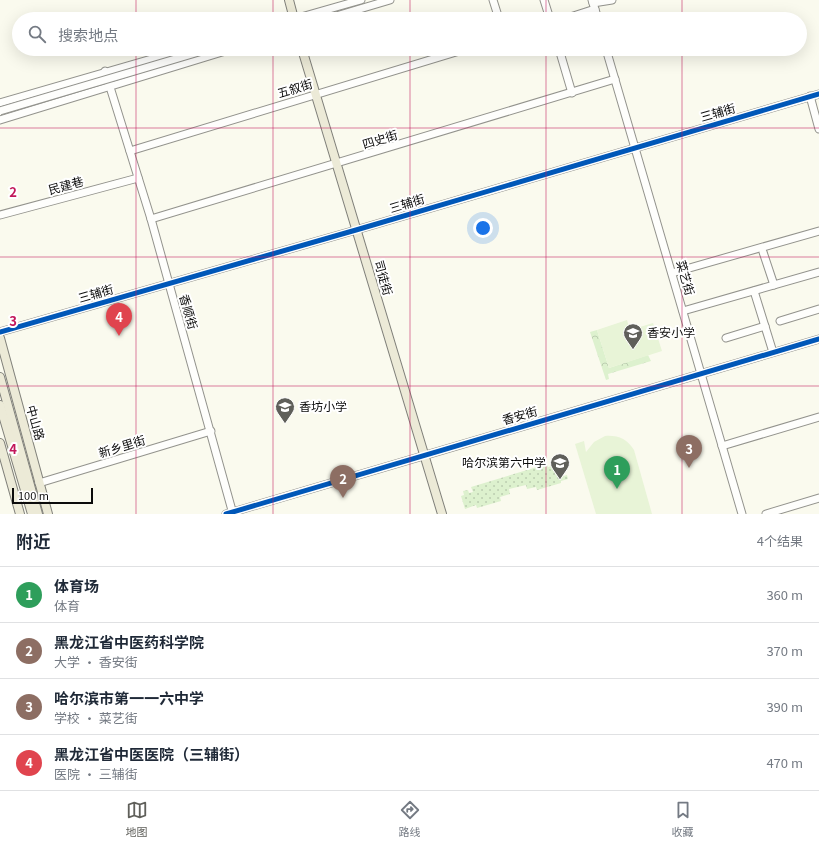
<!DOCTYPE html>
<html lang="zh">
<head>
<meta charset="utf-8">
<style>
  :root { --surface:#fff; --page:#f6f6f7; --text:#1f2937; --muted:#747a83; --line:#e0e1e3; --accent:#5f5f5a }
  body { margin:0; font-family:Georgia,"Noto Sans SC",serif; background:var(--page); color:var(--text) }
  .scale { position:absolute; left:12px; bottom:10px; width:81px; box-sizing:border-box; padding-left:4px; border:2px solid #0b0b0b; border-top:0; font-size:11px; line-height:14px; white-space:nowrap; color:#0b0b0b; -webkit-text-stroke:3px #fff; paint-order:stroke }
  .you { position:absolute; left:483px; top:228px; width:14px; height:14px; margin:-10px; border:3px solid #fff; border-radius:50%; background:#1a73e8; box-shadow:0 0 0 6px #1a73e833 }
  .badge { display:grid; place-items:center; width:26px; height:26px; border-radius:50%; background:var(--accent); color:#fff; font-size:13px; font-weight:700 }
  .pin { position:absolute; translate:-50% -33px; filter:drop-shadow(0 1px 2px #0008) }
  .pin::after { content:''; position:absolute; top:21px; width:14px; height:12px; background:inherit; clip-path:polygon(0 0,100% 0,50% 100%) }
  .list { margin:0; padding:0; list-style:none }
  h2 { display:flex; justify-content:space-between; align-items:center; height:52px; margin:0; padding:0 16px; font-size:17px }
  h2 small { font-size:13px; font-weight:400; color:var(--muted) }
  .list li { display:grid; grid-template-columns:26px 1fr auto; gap:12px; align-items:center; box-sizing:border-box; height:56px; padding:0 16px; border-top:1px solid var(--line) }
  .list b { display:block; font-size:15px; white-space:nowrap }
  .list p { margin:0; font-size:13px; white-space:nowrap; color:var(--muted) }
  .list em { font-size:13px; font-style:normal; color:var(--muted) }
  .icon { flex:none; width:22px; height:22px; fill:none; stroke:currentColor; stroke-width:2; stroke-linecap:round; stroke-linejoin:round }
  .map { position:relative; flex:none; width:819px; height:514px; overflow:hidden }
  .search { position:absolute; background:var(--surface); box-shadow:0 4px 16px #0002; left:12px; right:12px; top:12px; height:44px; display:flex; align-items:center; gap:10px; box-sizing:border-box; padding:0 14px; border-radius:22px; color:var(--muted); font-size:15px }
  .sheet { height:276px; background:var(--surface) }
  nav { display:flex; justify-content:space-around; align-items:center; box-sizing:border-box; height:56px; border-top:1px solid var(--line); background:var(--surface); font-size:11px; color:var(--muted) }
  nav a { display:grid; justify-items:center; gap:2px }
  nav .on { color:var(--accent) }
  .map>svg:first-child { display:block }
  .park { fill:url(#park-crowns) }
  .garden { fill:url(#garden-dots) }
  .pitch { fill:#e8f4d7 }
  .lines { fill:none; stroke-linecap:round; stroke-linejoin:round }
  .minor-casing { stroke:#93938d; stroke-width:9 }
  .major-casing { stroke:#80807a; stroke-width:10 }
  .minor { stroke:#fefefc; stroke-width:7 }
  .major { stroke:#ecead7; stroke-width:8 }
  .minor-bridge-casing { stroke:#93938d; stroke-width:9; stroke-linecap:butt }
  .minor-bridge { stroke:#fefefc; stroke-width:7 }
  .cycleway-casing { stroke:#fff; stroke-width:8 }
  .cycleway { stroke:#0057b8; stroke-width:5 }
  .grid { fill:none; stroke:#c2185b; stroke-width:1; stroke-opacity:0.55 }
  .labels { text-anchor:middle; stroke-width:4; stroke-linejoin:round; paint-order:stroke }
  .street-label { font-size:12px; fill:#0b0b0b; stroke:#fff }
  .poi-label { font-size:12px; fill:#0b0b0b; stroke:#fff; text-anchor:start }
  .grid-label { font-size:13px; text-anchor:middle; font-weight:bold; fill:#c2185b; stroke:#fff; stroke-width:4; stroke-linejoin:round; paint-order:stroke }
</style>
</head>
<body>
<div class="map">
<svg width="819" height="514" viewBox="0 0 819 514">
  <defs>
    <pattern id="park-crowns" width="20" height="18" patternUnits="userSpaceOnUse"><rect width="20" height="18" fill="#ddf1ce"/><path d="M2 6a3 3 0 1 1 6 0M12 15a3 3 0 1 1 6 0" fill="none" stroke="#bccdb0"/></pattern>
    <pattern id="garden-dots" width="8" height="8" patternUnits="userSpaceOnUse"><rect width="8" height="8" fill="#ddf1ce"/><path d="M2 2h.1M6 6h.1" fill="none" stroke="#bccdb0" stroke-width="1.8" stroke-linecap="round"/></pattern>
  </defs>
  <rect width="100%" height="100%" fill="#fafaee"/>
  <polygon class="park" points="597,330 609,368 648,355 651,361 608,374 609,379 606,380 590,332"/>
  <polygon class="garden" points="547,464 548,467 557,465 560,477 567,475 568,479 561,481 561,483 537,490 536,487 527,489 526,485 509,489 510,494 500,497 501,501 477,508 476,505 465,509 461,496 464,495 463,491 468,490 469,493 473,492 471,487"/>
  <g class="pitch">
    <polygon points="627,320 630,330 653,323 662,351 609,368 597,330"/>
    <path d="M605,436c13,-1 22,3 29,14l18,64h-56l-21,-70 9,-3 2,11 8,-10z"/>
  </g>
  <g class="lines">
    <g class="minor-casing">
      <g id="minor">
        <polyline points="493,0 499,19"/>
        <polyline points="544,0 550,19"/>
        <polyline points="592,0 598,19"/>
        <polyline points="593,3 612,0"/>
        <polyline points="294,19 361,0"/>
        <polyline points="326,19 390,0"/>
        <polyline points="564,19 595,9"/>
        <polyline points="559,49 572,93"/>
        <polyline points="606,49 742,514"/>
        <polyline points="105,71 151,219 233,514"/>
        <polyline points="810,96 819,129"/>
        <polyline points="0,103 186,49"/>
        <polyline points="0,120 232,49"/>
        <polyline points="130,151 466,49"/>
        <polyline points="0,215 138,178"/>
        <polyline points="151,219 615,79"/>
        <polyline points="763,252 774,285"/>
        <polyline points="672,273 819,231"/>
        <polyline points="754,291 772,349"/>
        <polyline points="683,311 819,272"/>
        <polyline points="780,321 819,309"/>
        <polyline points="0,332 356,230 819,94"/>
        <polyline points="726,338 765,326"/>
        <polyline points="722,446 819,417"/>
        <polyline points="39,483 211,431"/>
        <polyline points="226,514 819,339"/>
        <polyline points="766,514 819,498"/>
      </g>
    </g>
    <g class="major-casing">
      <g id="major">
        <polyline points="289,0 294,19"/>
        <polyline points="302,49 442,514"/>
        <polyline points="0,338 48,514"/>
        <polyline points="0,377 38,514"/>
        <polyline points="0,405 32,514"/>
        <polyline points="0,443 20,514"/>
      </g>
    </g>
    <use href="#minor" class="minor"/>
    <use href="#major" class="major"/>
    <g class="minor-bridge-casing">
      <polyline id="minor-bridge" points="0,111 209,49"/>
    </g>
    <use href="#minor-bridge" class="minor-bridge"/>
    <g class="cycleway-casing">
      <g id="cycleway">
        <polyline points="0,332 356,230 819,94"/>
        <polyline points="226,514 819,339"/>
      </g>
    </g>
    <use href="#cycleway" class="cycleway"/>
  </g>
  <path class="grid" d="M136,0v19M273,0v19M410,0v19M546,0v19M682,0v19M136,49v465M273,49v465M410,49v465M546,49v465M682,49v465M0,128h819M0,257h819M0,386h819"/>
  <defs>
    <g id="school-pin" transform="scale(1)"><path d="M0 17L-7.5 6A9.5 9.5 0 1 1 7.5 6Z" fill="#5f5f5a" stroke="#fff"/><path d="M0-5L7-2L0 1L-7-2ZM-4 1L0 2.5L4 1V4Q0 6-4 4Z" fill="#fff"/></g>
  </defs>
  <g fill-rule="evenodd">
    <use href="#school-pin" x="633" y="333"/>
    <use href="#school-pin" x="285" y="407"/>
    <use href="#school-pin" x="560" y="463"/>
  </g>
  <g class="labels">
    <g class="street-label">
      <text transform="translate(295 89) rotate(-17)" y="4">五叙街</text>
      <text transform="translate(718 113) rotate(-16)" y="4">三辅街</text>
      <text transform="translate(380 140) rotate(-17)" y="4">四史街</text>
      <text transform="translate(66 186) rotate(-15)" y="4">民建巷</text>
      <text transform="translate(407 204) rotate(-17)" y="4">三辅街</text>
      <text transform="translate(383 278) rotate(74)" y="4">司徒街</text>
      <text transform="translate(685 278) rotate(74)" y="4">菜艺街</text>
      <text transform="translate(96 294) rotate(-16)" y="4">三辅街</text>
      <text transform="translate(188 312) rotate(74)" y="4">香顺街</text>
      <text transform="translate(520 416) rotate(-16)" y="4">香安街</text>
      <text transform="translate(35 423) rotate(74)" y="4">中山路</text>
      <text transform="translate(122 447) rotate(-17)" y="4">新乡里街</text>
    </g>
    <g class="poi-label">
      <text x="647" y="337">香安小学</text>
      <text x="299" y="411">香坊小学</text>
      <text x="546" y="467" text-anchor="end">哈尔滨第六中学</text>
    </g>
  </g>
  <g class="grid-label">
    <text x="13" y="197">2</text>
    <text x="13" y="326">3</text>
    <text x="13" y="454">4</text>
  </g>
</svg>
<div class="scale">100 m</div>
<div class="you"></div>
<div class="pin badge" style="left:617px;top:489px;background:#2e9e5b">1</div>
<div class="pin badge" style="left:343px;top:498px;background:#8d6e63">2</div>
<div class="pin badge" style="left:689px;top:468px;background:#8d6e63">3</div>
<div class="pin badge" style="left:119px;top:336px;background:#e0444e">4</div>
<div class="search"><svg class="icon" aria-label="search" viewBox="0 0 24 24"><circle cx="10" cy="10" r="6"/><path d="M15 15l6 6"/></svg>搜索地点</div>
</div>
<section class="sheet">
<h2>附近<small>4个结果</small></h2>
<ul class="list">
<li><span class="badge" style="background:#2e9e5b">1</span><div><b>体育场</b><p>体育</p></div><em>360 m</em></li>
<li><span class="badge" style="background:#8d6e63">2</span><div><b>黑龙江省中医药科学院</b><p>大学 · 香安街</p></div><em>370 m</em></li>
<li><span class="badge" style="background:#8d6e63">3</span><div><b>哈尔滨市第一一六中学</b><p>学校 · 菜艺街</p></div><em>390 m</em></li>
<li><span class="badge" style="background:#e0444e">4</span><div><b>黑龙江省中医医院（三辅街）</b><p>医院 · 三辅街</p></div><em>470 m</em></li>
</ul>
</section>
<nav>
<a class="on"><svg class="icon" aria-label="map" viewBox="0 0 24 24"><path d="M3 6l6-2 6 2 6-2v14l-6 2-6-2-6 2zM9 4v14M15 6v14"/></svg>地图</a>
<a><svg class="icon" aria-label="directions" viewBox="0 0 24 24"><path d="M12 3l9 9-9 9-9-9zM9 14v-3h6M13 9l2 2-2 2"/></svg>路线</a>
<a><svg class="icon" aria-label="saved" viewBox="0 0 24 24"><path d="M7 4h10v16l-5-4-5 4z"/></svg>收藏</a>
</nav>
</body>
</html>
